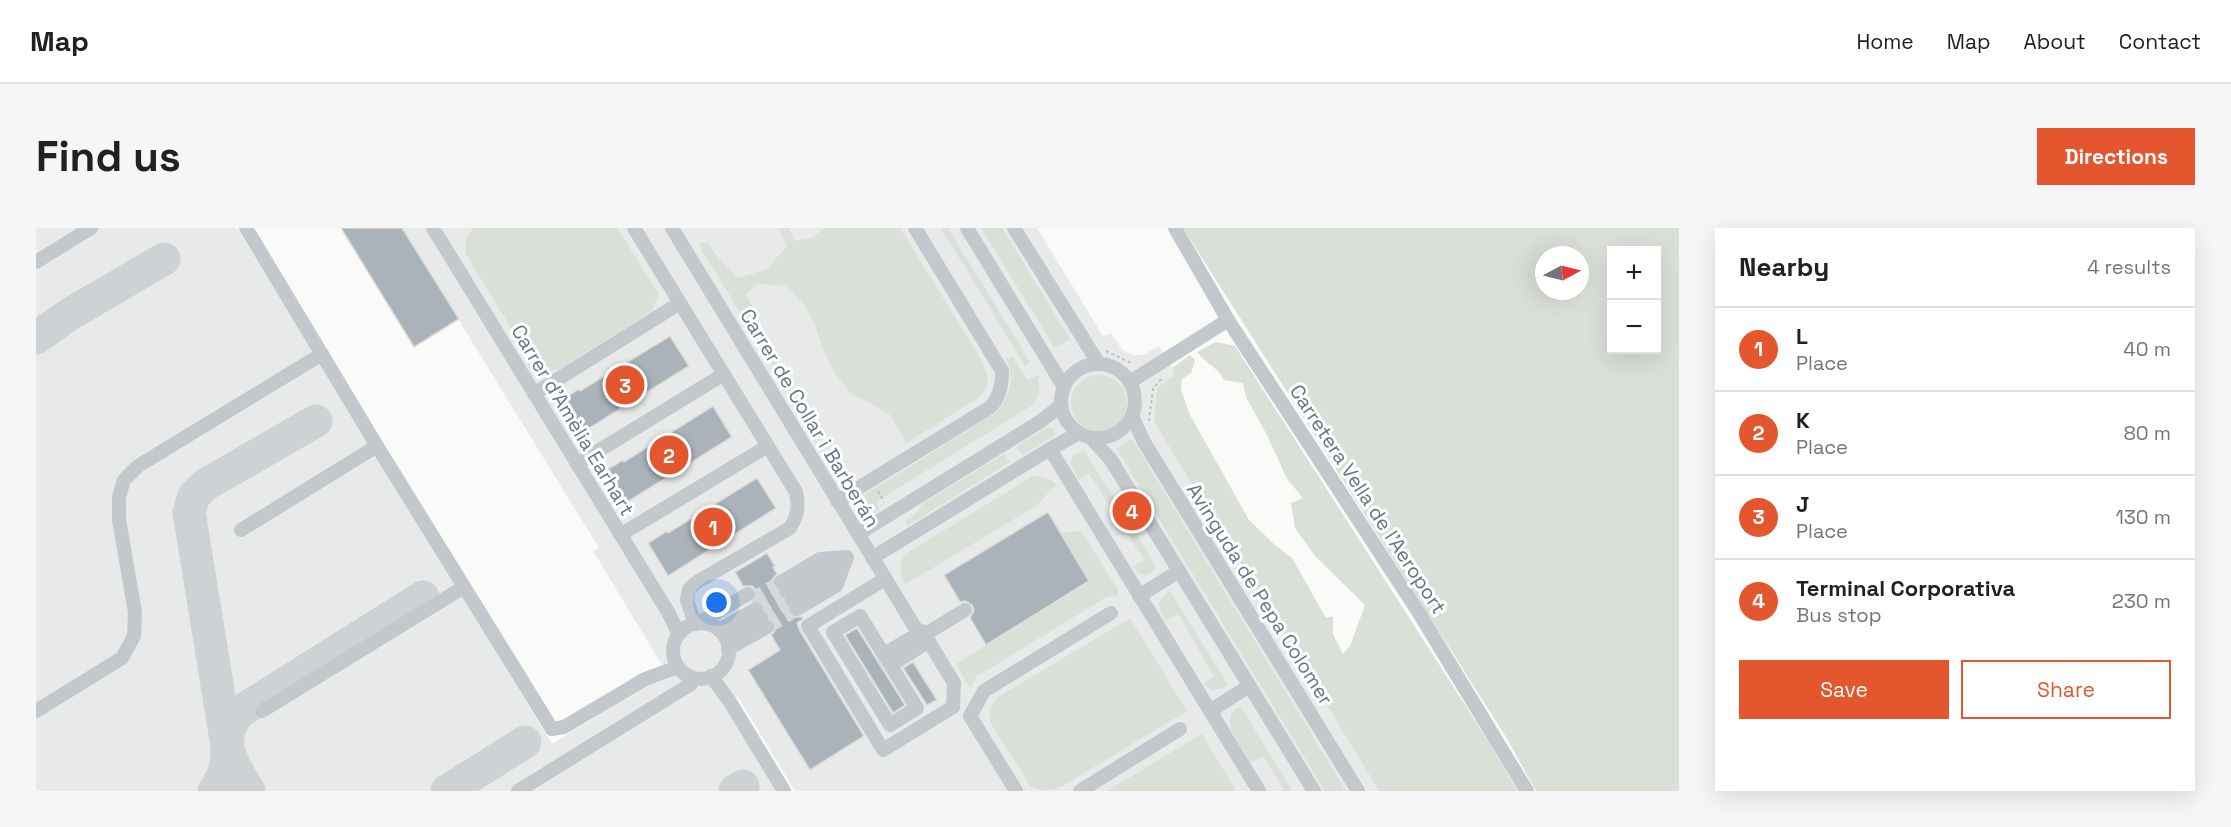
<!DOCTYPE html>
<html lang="en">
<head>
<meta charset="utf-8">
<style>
  :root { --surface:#fff; --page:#f6f6f6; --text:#202124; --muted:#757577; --line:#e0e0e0; --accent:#e4572e }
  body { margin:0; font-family:"Space Grotesk",sans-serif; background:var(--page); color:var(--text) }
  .controls { position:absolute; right:18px; top:18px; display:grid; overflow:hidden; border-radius:0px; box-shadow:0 6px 24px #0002 }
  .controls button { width:54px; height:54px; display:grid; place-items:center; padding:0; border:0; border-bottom:2px solid var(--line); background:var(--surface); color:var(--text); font:30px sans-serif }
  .compass { position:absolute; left:1499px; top:18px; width:54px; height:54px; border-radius:50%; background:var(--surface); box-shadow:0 6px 24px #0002; rotate:83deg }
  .you { position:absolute; left:681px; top:375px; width:21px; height:21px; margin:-15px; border:4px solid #fff; border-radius:50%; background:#1a73e8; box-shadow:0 0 0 9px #1a73e833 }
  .badge { display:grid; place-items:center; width:39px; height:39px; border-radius:50%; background:var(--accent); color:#fff; font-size:20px; font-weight:700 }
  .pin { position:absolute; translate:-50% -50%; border:3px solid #fff; box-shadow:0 2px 6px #0006 }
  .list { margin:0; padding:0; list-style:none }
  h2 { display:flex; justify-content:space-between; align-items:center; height:78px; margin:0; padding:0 24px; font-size:26px }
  h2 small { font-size:20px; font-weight:400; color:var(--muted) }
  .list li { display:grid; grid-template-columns:39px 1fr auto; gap:18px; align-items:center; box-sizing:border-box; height:84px; padding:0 24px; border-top:2px solid var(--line) }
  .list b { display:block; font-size:22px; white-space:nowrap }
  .list p { margin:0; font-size:20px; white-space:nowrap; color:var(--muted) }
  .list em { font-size:20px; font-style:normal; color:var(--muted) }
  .actions { display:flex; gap:12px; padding:18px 24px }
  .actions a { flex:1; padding:14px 0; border:2px solid var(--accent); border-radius:0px; text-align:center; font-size:21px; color:var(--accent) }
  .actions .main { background:var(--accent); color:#fff }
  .map { position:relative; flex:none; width:1643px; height:563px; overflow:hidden; border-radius:0px }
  header { display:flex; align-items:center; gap:36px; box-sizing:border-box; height:84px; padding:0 30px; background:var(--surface); border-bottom:2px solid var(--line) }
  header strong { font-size:28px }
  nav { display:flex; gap:33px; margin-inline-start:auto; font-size:21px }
  .intro { display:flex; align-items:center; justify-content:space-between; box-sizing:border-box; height:144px; padding:0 36px }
  h1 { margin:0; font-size:42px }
  .button { padding:15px 27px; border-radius:0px; background:var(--accent); color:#fff; font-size:21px; font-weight:700 }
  main { display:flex; gap:36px; padding:0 36px }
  aside { flex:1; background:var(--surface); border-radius:0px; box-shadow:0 6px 24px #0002 }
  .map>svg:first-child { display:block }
  .built { fill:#e8e9e9 }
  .green { fill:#dadfd7; fill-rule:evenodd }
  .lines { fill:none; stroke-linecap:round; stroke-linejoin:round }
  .taxiway { stroke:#ced2d4; stroke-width:33 }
  .building { fill:#aab3b9; stroke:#dcdcda; stroke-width:1.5 }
  .minor-tunnel { stroke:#d5d9db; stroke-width:14; stroke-dasharray:14 7; stroke-linecap:butt }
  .path { stroke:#bbbfc2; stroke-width:2; stroke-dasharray:3 3; stroke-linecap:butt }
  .minor { stroke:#c3c8cc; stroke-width:14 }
  .labels { text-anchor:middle; stroke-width:6; stroke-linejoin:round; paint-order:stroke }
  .street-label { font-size:20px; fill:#657683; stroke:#fff }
</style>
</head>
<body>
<header>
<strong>Map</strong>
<nav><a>Home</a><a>Map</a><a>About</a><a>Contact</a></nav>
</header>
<div class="intro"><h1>Find us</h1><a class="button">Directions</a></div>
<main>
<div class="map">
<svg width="1643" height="563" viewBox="0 0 1643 563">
  <rect width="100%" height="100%" fill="#fafaf8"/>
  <polygon class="built" points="0,0 201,0 516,516 615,455 634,450 557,323 563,320 366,0 1001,0 1067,108 1075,105 1086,122 1097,127 1107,127 1123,118 1136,140 1138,148 1118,194 1343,563 759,563 702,469 686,472 740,563 0,563"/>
  <g class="green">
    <polygon points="437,0 581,0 623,66 615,84 522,142 511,143 492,140 493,129 429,25 431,8"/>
    <path d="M743,0h10l5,13 18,-3 14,-10h74l81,131c6,15 11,23 0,37l-74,47 -17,-28 -23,-14 -15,-6 -17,-22 -13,-26 -8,-26 -14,-21 -15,-14 -28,-2 -11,10 26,55 30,54v8l-100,-160 -2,-9 8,2 8,11 22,23 29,-9 20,-23z"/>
    <polygon points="905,0 912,0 994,134 989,138"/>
    <polygon points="945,0 966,0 1034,111 1019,120"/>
    <path d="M1147,0h496v563h-143l-30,-54zM1576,22h44v100h-44zM1508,27h36v36h-36z"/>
    <path d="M1180,114l19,4 255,398 28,47h-139l-225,-369 3,-34 17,-12 -2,-8 18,-13 5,5 -4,13 -9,6 -1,11 9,25 59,105 26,25 17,13 34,60 7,-2v18l10,20 7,-8 15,-41 -49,-48 -21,-29 -4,-25 12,-5 -16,-19 -19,-42 -22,-40 -3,-14 -19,-3c-7,-14 -18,-16 -27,-28z"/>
    <path d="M977,128l14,24 12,-5v18l-5,11 -158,98 4,7c-8,5 -14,11 -22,5l-3,-8 3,-7 139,-87c13,-16 19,-34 9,-53z"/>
    <circle cx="1063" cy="175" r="28"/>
    <polygon points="1012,199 1019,201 1018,208 986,227 980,219"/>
    <polygon points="1096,211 1310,563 1289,563 1080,220"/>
    <polygon points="1046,224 1050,225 1121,340 1111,347 1103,345 1097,339 1108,332 1053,245 1043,252 1034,234 1038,227"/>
    <polygon points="968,226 974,234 871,298 869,293 880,286 886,276"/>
    <path d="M1004,248l11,4 5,5 -20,21 -130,78c-7,-11 -7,-19 -1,-30l126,-77z"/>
    <polygon points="1045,303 1082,362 1082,369 1074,368 1067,371 940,449 934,460 920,436 1053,354 1024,305"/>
    <polygon points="1134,363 1192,457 1187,460 1177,462 1172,460 1168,455 1178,448 1142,386 1130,393 1124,382 1123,375 1128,367"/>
    <path d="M1094,390l57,93 -126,76c-11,4 -21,4 -31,-1l-40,-64c-1,-11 0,-16 8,-25z"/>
    <polygon points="1205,479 1256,563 1248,563 1227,528 1215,535 1195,502 1194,487 1201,480"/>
    <polygon points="1166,506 1200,563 1071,563"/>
  </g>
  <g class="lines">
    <g class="taxiway">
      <polyline points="0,110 34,86 128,31"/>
      <path d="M178,563c11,-15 13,-27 13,-45l-38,-234 5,-16 11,-11 111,-64"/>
      <path d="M213,563c-16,-26 -35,-54 -8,-80l182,-114"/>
      <polyline points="411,563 489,514"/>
      <polyline points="699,563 707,558"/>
    </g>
  </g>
  <g class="building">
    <polygon points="305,0 366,0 423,91 378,119"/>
    <polygon points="634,108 653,138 544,206 524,173 543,161 544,163"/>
    <polygon points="677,178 696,209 588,276 567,244 587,232 588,234"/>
    <polygon points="721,250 740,280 632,348 612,315 631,303 632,305"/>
    <polygon points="1012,284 1053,353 950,417 934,390 938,382 936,377 929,373 924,374 908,347"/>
    <polygon points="731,325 739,338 737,339 741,346 737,350 737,358 741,362 743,368 747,371 754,386 757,389 766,389 767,391 761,395 764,403 828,508 774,542 712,442 744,422 735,407 739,403 739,395 734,391 727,376 724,373 718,372 721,366 720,362 716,358 707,358 699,344"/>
    <polygon points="821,400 869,477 857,485 809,407"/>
    <polygon points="877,434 901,472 891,477 867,440"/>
  </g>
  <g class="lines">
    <g class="minor-tunnel">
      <polyline points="715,372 745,354"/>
      <polyline points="720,381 750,363"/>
      <polyline points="725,390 756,372"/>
      <polyline points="731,399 761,381"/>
    </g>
    <g class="path">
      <polyline points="1070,123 1097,136"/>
      <polyline points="1113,193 1117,161 1127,149"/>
      <polyline points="842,263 848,274"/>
    </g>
    <g class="minor">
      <polyline points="210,0 341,218 516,501 528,499 609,451 642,439"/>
      <polyline points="397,0 632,384 643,406"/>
      <path d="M598,0l162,264c3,15 2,23 -6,36l-93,54 -8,7 -2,11 8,24"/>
      <polyline points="636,0 880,401 887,404 918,455 917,479 847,522 772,398 849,351"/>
      <polyline points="931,0 1028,159"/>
      <polyline points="978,0 1063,136"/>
      <polyline points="1139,0 1192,92 1383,385 1491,563"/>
      <polyline points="0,34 55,0"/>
      <circle cx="1062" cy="173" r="37"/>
      <polyline points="1094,154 1192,92"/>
      <polyline points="498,166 644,75"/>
      <polyline points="1096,188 1108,214 1322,563"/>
      <polyline points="1055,210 1075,232 1278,563"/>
      <polyline points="1014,221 1223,563"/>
      <polyline points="541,236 688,146"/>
      <path d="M801,273l152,-93c11,-9 13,-23 13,-37l-87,-143"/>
      <polyline points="205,302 341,218"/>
      <polyline points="822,306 1005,193 1025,177"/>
      <polyline points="584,307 732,218"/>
      <polyline points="836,330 1014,221 1043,205"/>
      <polyline points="745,354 784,331 811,329 800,358 761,381"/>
      <polyline points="750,363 803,333"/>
      <polyline points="1103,368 1143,343"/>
      <polyline points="756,372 794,349 805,337"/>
      <polygon points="824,388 881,480 854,497 797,404"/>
      <polyline points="663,395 712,366"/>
      <circle cx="665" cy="423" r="28"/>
      <polyline points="683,402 720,381"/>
      <polyline points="887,404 893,404 929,382"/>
      <polyline points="690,411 725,390"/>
      <polyline points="692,421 731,399"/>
      <polyline points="848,426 880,407 880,401"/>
      <polyline points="855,437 893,413"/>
      <polyline points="675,448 694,474 748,563"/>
      <polyline points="0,483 86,430 98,408 99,384 83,292 83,269 88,252 102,238 286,126"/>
      <polyline points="226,483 428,359"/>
      <polyline points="1174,483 1213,458"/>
      <polyline points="482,563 655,456 655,449"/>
      <polyline points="980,563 934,488 948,463 1075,385"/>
      <polyline points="1044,563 1144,501"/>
    </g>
  </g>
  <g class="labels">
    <g class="street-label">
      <text transform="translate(774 190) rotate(59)" y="7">Carrer de Collar i Barberán</text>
      <text transform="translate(537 192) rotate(59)" y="7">Carrer d'Amèlia Earhart</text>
      <text transform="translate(1332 271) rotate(57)" y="7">Carretera Vella de l'Aeroport</text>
      <text transform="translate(1224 366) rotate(58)" y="7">Avinguda de Pepa Colomer</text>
    </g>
  </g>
</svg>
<div class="controls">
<button>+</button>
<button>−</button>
</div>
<svg class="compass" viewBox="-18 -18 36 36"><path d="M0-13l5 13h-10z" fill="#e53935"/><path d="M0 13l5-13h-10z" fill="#757577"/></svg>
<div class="you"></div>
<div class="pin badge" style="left:677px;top:299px">1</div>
<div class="pin badge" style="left:633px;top:227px">2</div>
<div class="pin badge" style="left:589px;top:157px">3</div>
<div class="pin badge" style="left:1096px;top:283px">4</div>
</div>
<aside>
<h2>Nearby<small>4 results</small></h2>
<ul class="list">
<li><span class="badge">1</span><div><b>L</b><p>Place</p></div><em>40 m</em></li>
<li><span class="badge">2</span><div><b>K</b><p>Place</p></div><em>80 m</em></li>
<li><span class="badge">3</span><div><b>J</b><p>Place</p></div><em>130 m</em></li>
<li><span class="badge">4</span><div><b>Terminal Corporativa</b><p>Bus stop</p></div><em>230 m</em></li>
</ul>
<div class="actions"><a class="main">Save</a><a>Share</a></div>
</aside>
</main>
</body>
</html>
